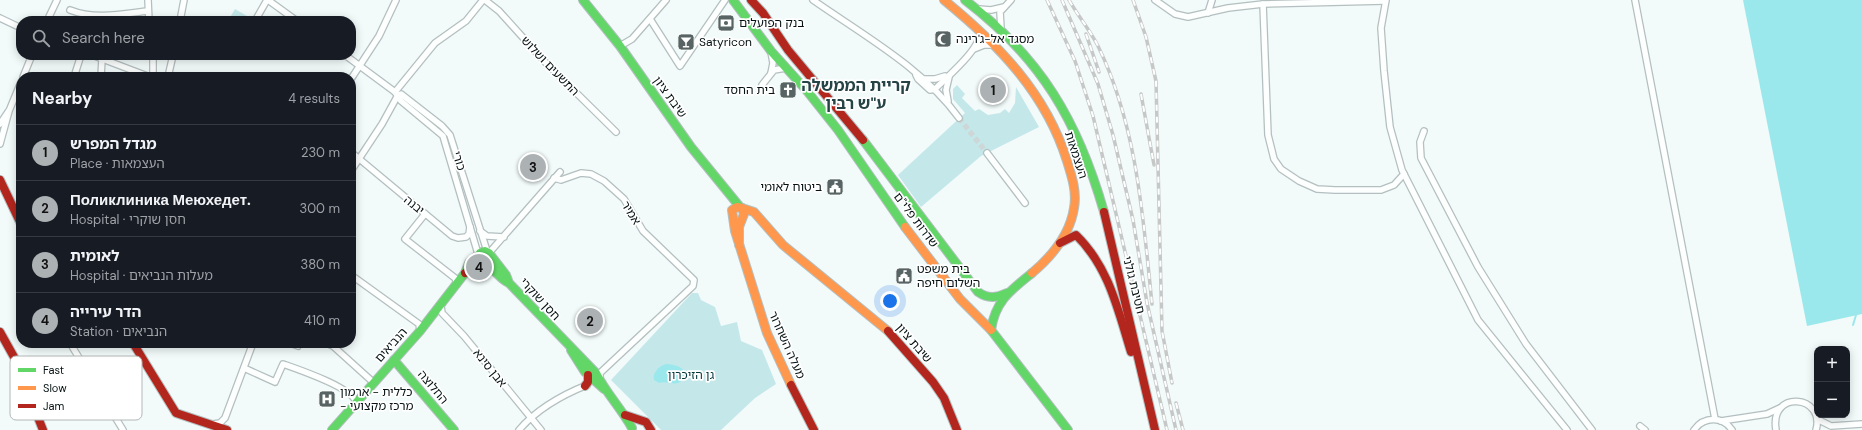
<!DOCTYPE html>
<html lang="en">
<head>
<meta charset="utf-8">
<style>
  :root { --surface:#171b24; --page:#242831; --text:#f1f3f6; --muted:#9ea1a6; --line:#363941; --accent:#acb2b4 }
  body { margin:0; font-family:"DM Sans","Noto Sans Hebrew",sans-serif; background:var(--page); color:var(--text) }
  .controls { position:absolute; right:12px; bottom:12px; display:grid; overflow:hidden; border-radius:8px; box-shadow:0 2px 10px #0003 }
  .controls button { width:36px; height:36px; display:grid; place-items:center; padding:0; border:0; border-bottom:1px solid var(--line); background:var(--surface); color:var(--text); font:20px sans-serif }
  .you { position:absolute; left:890px; top:301px; width:14px; height:14px; margin:-10px; border:3px solid #fff; border-radius:50%; background:#1a73e8; box-shadow:0 0 0 6px #1a73e833 }
  .badge { display:grid; place-items:center; width:26px; height:26px; border-radius:50%; background:var(--accent); color:#111; font-size:13px; font-weight:700 }
  .pin { position:absolute; translate:-50% -50%; border:2px solid #fff; box-shadow:0 1px 4px #0006 }
  .list { margin:0; padding:0; list-style:none }
  h2 { display:flex; justify-content:space-between; align-items:center; height:52px; margin:0; padding:0 16px; font-size:17px }
  h2 small { font-size:13px; font-weight:400; color:var(--muted) }
  .list li { display:grid; grid-template-columns:26px 1fr auto; gap:12px; align-items:center; box-sizing:border-box; height:56px; padding:0 16px; border-top:1px solid var(--line) }
  .list b { display:block; font-size:15px; white-space:nowrap }
  .list p { margin:0; font-size:13px; white-space:nowrap; color:var(--muted) }
  .list em { font-size:13px; font-style:normal; color:var(--muted) }
  .icon { flex:none; width:22px; height:22px; fill:none; stroke:currentColor; stroke-width:2; stroke-linecap:round; stroke-linejoin:round }
  .map { position:relative; flex:none; width:1862px; height:430px; overflow:hidden }
  .search { position:absolute; background:var(--surface); box-shadow:0 2px 10px #0003; left:16px; top:16px; width:340px; height:44px; display:flex; align-items:center; gap:10px; box-sizing:border-box; padding:0 14px; border-radius:16px; color:var(--muted); font-size:15px }
  .panel { position:absolute; background:var(--surface); box-shadow:0 2px 10px #0003; left:16px; top:72px; width:340px; height:276px; border-radius:16px }
  .map>svg:first-child { display:block }
  .green { fill:#c4e8ea }
  .water { fill:#9be8ec }
  .lines { fill:none; stroke-linecap:round; stroke-linejoin:round }
  .stream { stroke:#9be8ec; stroke-width:2 }
  .street-tunnel { stroke:#ced7d7; stroke-width:5.5; stroke-dasharray:5.5 3; stroke-linecap:butt }
  .street-casing { stroke:#b4bfbf; stroke-width:8 }
  .fast-casing { stroke:#b4bfbf; stroke-width:10 }
  .slow-casing { stroke:#b4bfbf; stroke-width:10 }
  .jam-casing { stroke:#b4bfbf; stroke-width:10 }
  .street { stroke:#fdfefe; stroke-width:5.5 }
  .fast { stroke:#63d668; stroke-width:8 }
  .slow { stroke:#ff974d; stroke-width:8 }
  .jam { stroke:#b3261e; stroke-width:8 }
  .rail-casing { stroke:#c6c8c8; stroke-width:3.5 }
  .rail { stroke:#fff; stroke-width:2; stroke-dasharray:6; stroke-linecap:butt }
  .labels { text-anchor:middle; stroke-width:3.5; stroke-linejoin:round; paint-order:stroke }
  .poi-label { font-size:12px; fill:#051112; stroke:#fff; text-anchor:start }
  .street-label { font-size:12px; fill:#051112; stroke:#fff }
  .park-label { font-size:12px; fill:#02383b; stroke:#fff }
  .district-label { font-size:16px; font-weight:bold; fill:#264446; stroke:#fff }
  .key { fill:#fff; stroke:#b4b8b8; stroke-width:1 }
  .key-label { font-size:11px; fill:#051112 }
</style>
</head>
<body>
<div class="map">
<svg width="1862" height="430" viewBox="0 0 1862 430">
  <rect width="100%" height="100%" fill="#f2fafa"/>
  <g class="green">
    <polygon points="235,9 252,19 251,21 228,21"/>
    <polygon points="957,85 965,94 962,98 975,111 979,109 988,115 1000,113 1005,109 1009,113 1015,103 1016,87 1039,127 981,156 921,207 898,175 965,113 953,99 953,89"/>
    <polygon points="692,293 698,293 701,300 715,307 721,326 737,322 741,341 762,350 776,384 755,398 721,430 661,430 611,380"/>
  </g>
  <g class="water">
    <polygon points="1743,0 1862,0 1862,314 1807,326"/>
    <path d="M666,364c7,0 25,4 17,15 -6,9 -16,1 -24,4l-5,-3c-2,-7 5,-14 12,-16z"/>
  </g>
  <g class="lines">
    <polyline class="stream" points="1853,325 1856,315"/>
    <polyline class="street-tunnel" points="959,118 987,153"/>
    <g class="street-casing">
      <g id="street">
        <polyline points="148,0 149,21"/>
        <polyline points="268,0 297,21"/>
        <polyline points="485,0 499,11 545,62 616,132"/>
        <path d="M813,0c50,35 110,68 146,118"/>
        <polyline points="1155,0 1175,14 1188,17 1228,8 1263,4 1385,1"/>
        <polyline points="1386,0 1381,28 1384,71 1390,127 1402,170 1478,320 1567,430"/>
        <polyline points="1635,0 1715,419"/>
        <polyline points="1263,4 1268,135 1274,159 1281,169 1299,181 1317,189 1335,190 1381,190 1394,185 1404,174"/>
        <polyline points="979,9 991,10 1004,7"/>
        <path d="M70,10c25,10 52,4 78,1"/>
        <polyline points="1208,13 1212,0"/>
        <polyline points="0,18 21,28"/>
        <polyline points="650,19 680,66 725,0"/>
        <polyline points="47,21 57,0"/>
        <polyline points="180,21 184,0"/>
        <polyline points="255,21 267,0"/>
        <polyline points="1001,28 1000,12 1011,0"/>
        <polyline points="620,46 632,39 666,0"/>
        <polyline points="974,49 984,45 994,45"/>
        <polyline points="92,55 150,77"/>
        <polyline points="345,55 395,92 401,101 443,136 478,254"/>
        <polyline points="771,73 773,63 771,52"/>
        <polyline points="916,75 918,79 930,90 935,89"/>
        <polyline points="23,77 32,55"/>
        <polyline points="74,77 81,55"/>
        <polyline points="101,77 102,59"/>
        <polyline points="153,77 153,55"/>
        <polyline points="168,77 173,55"/>
        <polyline points="351,79 379,36 396,0"/>
        <polyline points="925,79 935,79 945,76"/>
        <polyline points="762,85 774,70 786,68"/>
        <path d="M935,89c12,-12 47,-41 45,-58"/>
        <polyline points="395,92 435,43 466,21 483,0"/>
        <polyline points="948,101 946,90 949,77"/>
        <polyline points="0,124 8,112"/>
        <polyline points="1424,131 1420,142 1421,158 1478,267 1526,344 1592,430"/>
        <polyline points="0,144 9,111 21,82"/>
        <polyline points="351,152 452,236 458,238 466,237 469,234 470,227"/>
        <polyline points="987,153 1025,203"/>
        <polyline points="351,171 382,124 398,95 401,94 442,126 450,135 487,251"/>
        <polyline points="554,178 561,180 581,173 591,174 604,181 624,199 643,231 694,280 693,286 600,373 600,378"/>
        <polyline points="425,214 405,239 455,278 457,284"/>
        <polyline points="480,231 487,236 504,237"/>
        <polyline points="489,253 560,172"/>
        <polyline points="351,275 419,324 420,331"/>
        <polyline points="441,306 442,313 464,336 541,430"/>
        <polyline points="70,343 123,430"/>
        <polyline points="290,343 298,346 299,343"/>
        <polyline points="326,343 333,346 374,383"/>
        <path d="M244,368l31,14 8,-18c14,5 71,24 73,39"/>
        <polyline points="1817,419 1831,426 1862,424"/>
        <polyline points="1721,421 1767,414 1780,408"/>
        <polyline points="213,424 220,423 225,418 253,343"/>
        <polyline points="1640,426 1645,430"/>
        <path d="M519,430c18,-21 43,-35 68,-45"/>
        <path d="M1694,430c10,-14 29,-14 38,0"/>
        <path d="M1776,430c-7,-41 50,-35 40,0"/>
      </g>
    </g>
    <g class="fast-casing">
      <g id="fast">
        <polyline points="583,0 620,46 691,147 740,207"/>
        <polyline points="733,0 771,51 807,91 838,130 905,227"/>
        <path d="M965,0c76,58 113,121 139,212"/>
        <path d="M863,140l115,152c10,7 18,6 29,1"/>
        <path d="M1032,273c-21,17 -37,28 -41,57l77,100"/>
        <path d="M509,283l-3,-8 -17,-22 -4,-2 -5,2 -3,6c4,7 11,6 16,11 6,5 9,10 16,13l87,90c10,20 25,35 36,55"/>
        <polyline points="571,350 585,372 604,389"/>
        <polyline points="394,360 454,430"/>
        <polyline points="332,430 420,331 465,273 469,263 477,256"/>
      </g>
    </g>
    <g class="slow-casing">
      <g id="slow">
        <path d="M944,0c54,44 102,93 123,161 5,16 10,31 7,47 -4,26 -23,49 -42,65"/>
        <polyline points="742,208 754,212 783,245 888,331"/>
        <polyline points="905,227 960,299 991,330"/>
        <polyline points="739,245 739,227 744,214 742,208 737,207 732,210 735,231 767,333 791,385"/>
      </g>
    </g>
    <g class="jam-casing">
      <g id="jam">
        <polyline points="751,0 763,13 788,50 863,140"/>
        <polyline points="0,180 21,224"/>
        <polyline points="1104,212 1155,430"/>
        <path d="M1060,243l16,-8c33,32 42,75 55,117"/>
        <polyline points="465,273 482,266"/>
        <polyline points="888,331 933,382 944,398 957,430"/>
        <polyline points="0,332 14,357 43,430"/>
        <polyline points="133,343 176,413 227,430"/>
        <polyline points="791,385 814,430"/>
        <polyline points="585,386 588,382 588,375"/>
        <polyline points="625,415 646,422 651,430"/>
      </g>
    </g>
    <use href="#street" class="street"/>
    <use href="#fast" class="fast"/>
    <use href="#slow" class="slow"/>
    <use href="#jam" class="jam"/>
    <g class="rail-casing">
      <g id="rail">
        <polyline points="1047,0 1075,61 1093,116 1167,430"/>
        <polyline points="1062,0 1098,84 1113,135 1133,220 1147,303 1176,430"/>
        <path d="M1069,0c9,16 21,30 29,46 39,80 45,171 54,258"/>
        <polyline points="1133,0 1146,37 1156,81 1162,331 1172,383"/>
        <polyline points="1086,34 1099,72"/>
        <polyline points="1141,94 1154,165"/>
        <polyline points="1176,403 1183,430"/>
      </g>
    </g>
    <use href="#rail" class="rail"/>
  </g>
  <defs>
    <g id="bank-square" transform="scale(0.9)"><rect x="-9" y="-9" width="18" height="18" rx="4" fill="#586363" stroke="#fff"/><path d="M-6-4H6V4H-6ZM0-2.3a2.3 2.3 0 1 0 0 4.6a2.3 2.3 0 1 0 0-4.6Z" fill="#fff"/></g>
    <g id="mosque-square" transform="scale(0.9)"><rect x="-9" y="-9" width="18" height="18" rx="4" fill="#586363" stroke="#fff"/><path d="M3.5-4.9A6 6 0 1 0 3.5 4.9A5 5 0 1 1 3.5-4.9Z" fill="#fff"/></g>
    <g id="bar-square" transform="scale(0.9)"><rect x="-9" y="-9" width="18" height="18" rx="4" fill="#586363" stroke="#fff"/><path d="M-6-5H6L.8 .8V4.5H3.5V6h-7V4.5H-.8V.8Z" fill="#fff"/></g>
    <g id="church-square" transform="scale(0.9)"><rect x="-9" y="-9" width="18" height="18" rx="4" fill="#586363" stroke="#fff"/><path d="M-1.2-6h2.4v3.5h3.3v2.4h-3.3V6h-2.4V-.1h-3.3v-2.4h3.3Z" fill="#fff"/></g>
    <g id="civic-square" transform="scale(0.9)"><rect x="-9" y="-9" width="18" height="18" rx="4" fill="#586363" stroke="#fff"/><path d="M-.6-6.5H3V-4.5H.6V-3L4-1V1h2V6H-6V1h2V-1L-.6-3ZM-1.2 2.5V6h2.4V2.5Z" fill="#fff"/></g>
    <g id="hospital-square" transform="scale(0.9)"><rect x="-9" y="-9" width="18" height="18" rx="4" fill="#586363" stroke="#fff"/><path d="M-5-5h3v3.5h4V-5h3V5h-3V1.5h-4V5h-3Z" fill="#fff"/></g>
  </defs>
  <g fill-rule="evenodd">
    <use href="#bank-square" x="726" y="23"/>
    <use href="#mosque-square" x="943" y="39"/>
    <use href="#bar-square" x="686" y="42"/>
    <use href="#church-square" x="788" y="90"/>
    <use href="#civic-square" x="835" y="187"/>
    <use href="#civic-square" x="904" y="276"/>
    <use href="#hospital-square" x="327" y="399"/>
  </g>
  <g class="labels">
    <g class="poi-label">
      <text x="739" y="27">בנק הפועלים</text>
      <text x="956" y="43">מסגד אל-ג'רינה</text>
      <text x="699" y="46">Satyricon</text>
      <text x="775" y="94" text-anchor="end">בית החסד</text>
      <text x="822" y="191" text-anchor="end">ביטוח לאומי</text>
      <text x="917" y="273">בית משפט<tspan x="917" dy="14">השלום חיפה</tspan></text>
      <text x="340" y="396">כללית - ארמון<tspan x="340" dy="14">- מרכז מקצועי</tspan></text>
    </g>
    <g class="street-label">
      <text transform="translate(550 66) rotate(46)" y="4">התשעים ושלוש</text>
      <text transform="translate(670 97) rotate(54)" y="4">שיבת ציון</text>
      <text transform="translate(1076 155) rotate(72)" y="4">העצמאות</text>
      <text transform="translate(459 161) rotate(73)" y="4">כורי</text>
      <text transform="translate(414 205) rotate(39)" y="4">יבנה</text>
      <text transform="translate(631 213) rotate(58)" y="4">אמיר</text>
      <text transform="translate(916 220) rotate(53)" y="4">שדרות פלי"ם</text>
      <text transform="translate(1134 285) rotate(76)" y="4">חטיבת גולני</text>
      <text transform="translate(540 299) rotate(47)" y="4">חסן שוקרי</text>
      <text transform="translate(914 343) rotate(49)" y="4">שיבת ציון</text>
      <text transform="translate(391 345) rotate(-48)" y="4">הנביאים</text>
      <text transform="translate(787 345) rotate(66)" y="4">מעלה השחרור</text>
      <text transform="translate(490 368) rotate(51)" y="4">אבן סינא</text>
      <text transform="translate(433 387) rotate(50)" y="4">החלוצה</text>
    </g>
    <g class="park-label">
      <text x="691" y="379">גן הזיכרון</text>
    </g>
    <g class="district-label">
      <text x="856" y="91">קריית הממשלה<tspan x="856" dy="18">ע"ש רבין</tspan></text>
    </g>
  </g>
  <rect x="10" y="356" width="132" height="64" rx="6" class="key"/>
  <rect x="18" y="368" width="18" height="4" fill="#63d668"/>
  <rect x="18" y="386" width="18" height="4" fill="#ff974d"/>
  <rect x="18" y="404" width="18" height="4" fill="#b3261e"/>
  <g class="key-label">
    <text x="43" y="374">Fast</text>
    <text x="43" y="392">Slow</text>
    <text x="43" y="410">Jam</text>
  </g>
</svg>
<div class="controls">
<button>+</button>
<button>−</button>
</div>
<div class="you"></div>
<div class="pin badge" style="left:993px;top:90px">1</div>
<div class="pin badge" style="left:590px;top:321px">2</div>
<div class="pin badge" style="left:533px;top:167px">3</div>
<div class="pin badge" style="left:479px;top:267px">4</div>
<div class="search"><svg class="icon" aria-label="search" viewBox="0 0 24 24"><circle cx="10" cy="10" r="6"/><path d="M15 15l6 6"/></svg>Search here</div>
<section class="panel">
<h2>Nearby<small>4 results</small></h2>
<ul class="list">
<li><span class="badge">1</span><div><b>מגדל המפרש</b><p>Place · העצמאות</p></div><em>230 m</em></li>
<li><span class="badge">2</span><div><b>Поликлиника Меюхедет.</b><p>Hospital · חסן שוקרי</p></div><em>300 m</em></li>
<li><span class="badge">3</span><div><b>לאומית</b><p>Hospital · מעלות הנביאים</p></div><em>380 m</em></li>
<li><span class="badge">4</span><div><b>הדר עירייה</b><p>Station · הנביאים</p></div><em>410 m</em></li>
</ul>
</section>
</div>
</body>
</html>
